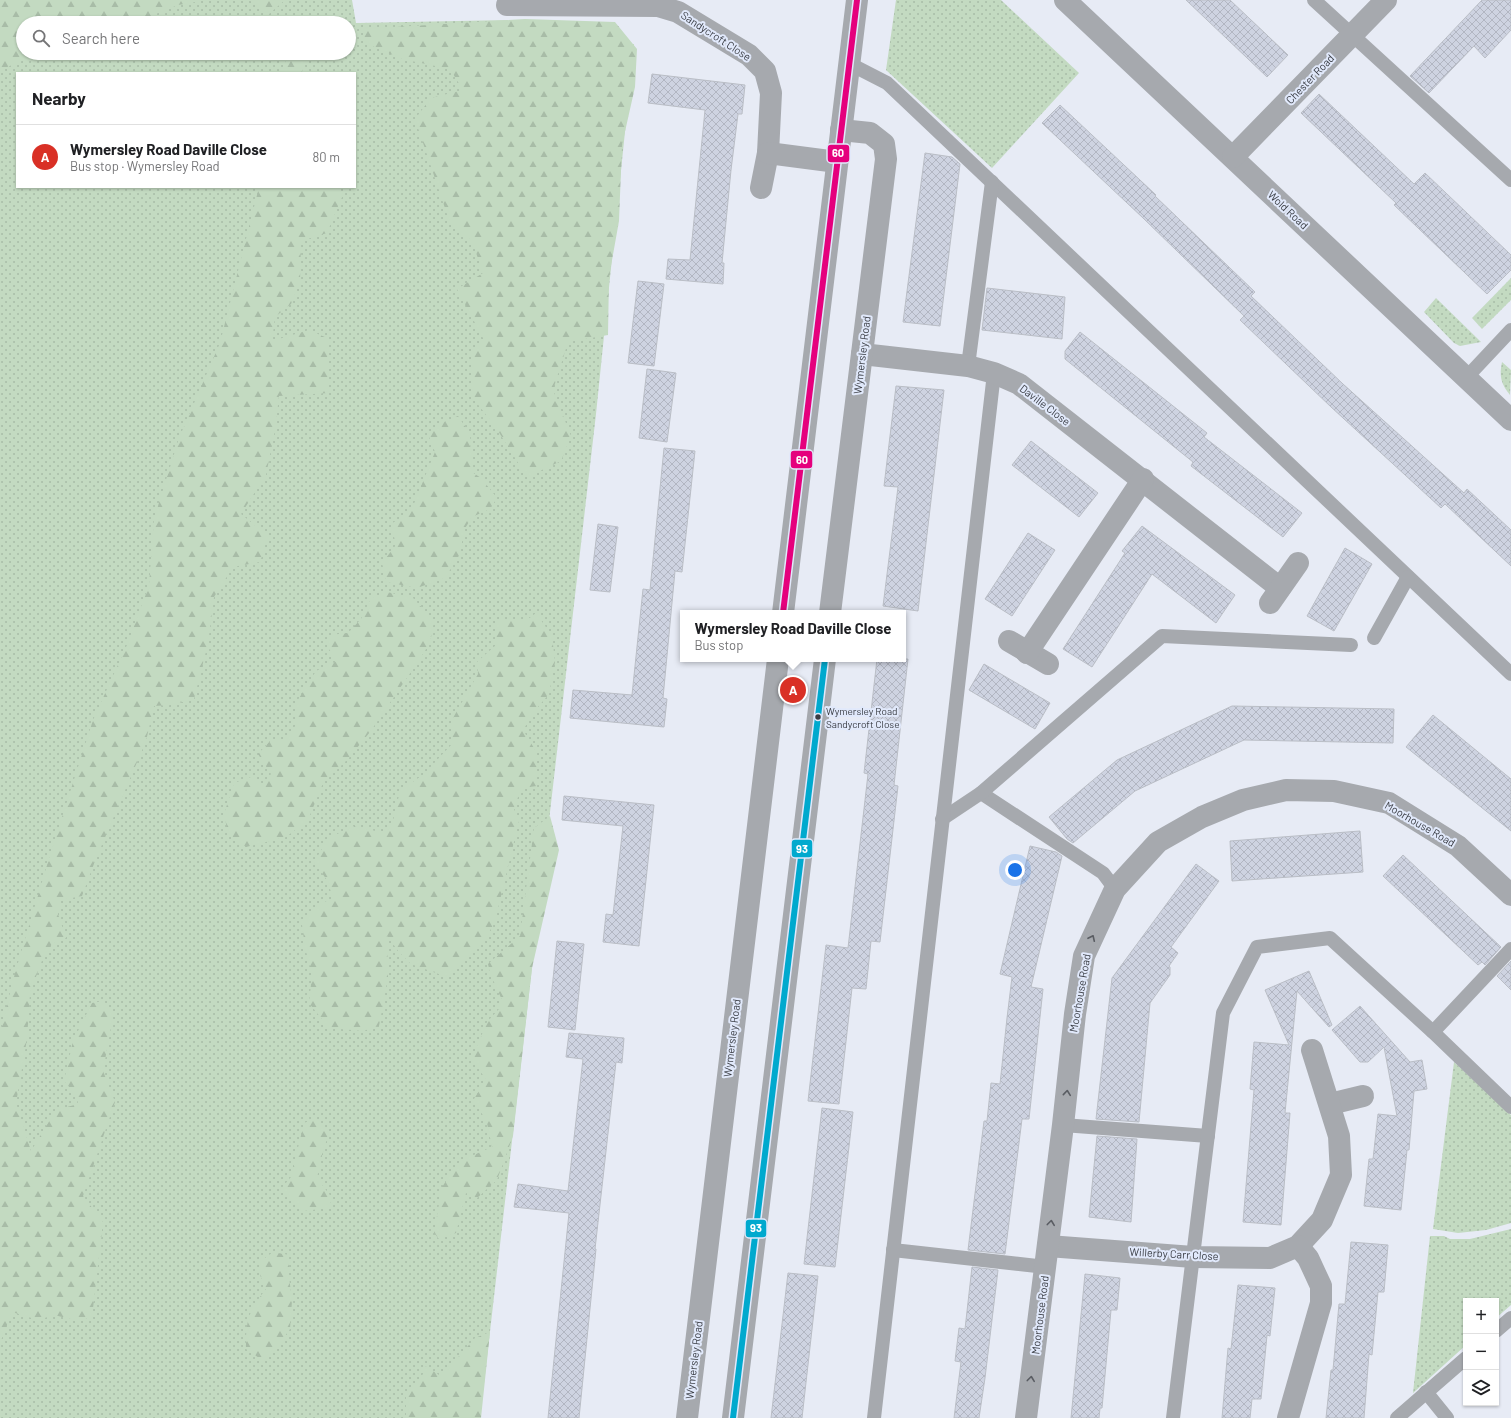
<!DOCTYPE html>
<html lang="en">
<head>
<meta charset="utf-8">
<style>
  :root { --surface:#fff; --page:#f6f6f6; --text:#202124; --muted:#757577; --line:#e0e0e0; --accent:#d93025 }
  body { margin:0; font-family:Barlow,sans-serif; background:var(--page); color:var(--text) }
  .controls { position:absolute; right:12px; bottom:12px; display:grid; overflow:hidden; border-radius:0px; box-shadow:0 1px 3px #0004 }
  .controls button { width:36px; height:36px; display:grid; place-items:center; padding:0; border:0; border-bottom:1px solid var(--line); background:var(--surface); color:var(--text); font:20px sans-serif }
  .you { position:absolute; left:1015px; top:870px; width:14px; height:14px; margin:-10px; border:3px solid #fff; border-radius:50%; background:#1a73e8; box-shadow:0 0 0 6px #1a73e833 }
  .badge { display:grid; place-items:center; width:26px; height:26px; border-radius:50%; background:var(--accent); color:#fff; font-size:13px; font-weight:700 }
  .pin { position:absolute; translate:-50% -50%; border:2px solid #fff; box-shadow:0 1px 4px #0006 }
  .popup { position:absolute; left:680px; top:610px; width:226px; height:52px; box-sizing:border-box; display:grid; place-content:center; border-radius:0px; background:var(--surface); filter:drop-shadow(0 1px 3px #0005); font-size:13px; white-space:nowrap; color:var(--muted) }
  .popup b { font-size:15px; color:var(--text) }
  .popup::after { content:''; position:absolute; left:50%; top:100%; margin-left:-8px; border:8px solid transparent; border-top-color:var(--surface) }
  .list { margin:0; padding:0; list-style:none }
  h2 { display:flex; justify-content:space-between; align-items:center; height:52px; margin:0; padding:0 16px; font-size:17px }
  h2 small { font-size:13px; font-weight:400; color:var(--muted) }
  .list li { display:grid; grid-template-columns:26px 1fr auto; gap:12px; align-items:center; box-sizing:border-box; height:64px; padding:0 16px; border-top:1px solid var(--line) }
  .list b { display:block; font-size:15px; white-space:nowrap }
  .list p { margin:0; font-size:13px; white-space:nowrap; color:var(--muted) }
  .list em { font-size:13px; font-style:normal; color:var(--muted) }
  .icon { flex:none; width:22px; height:22px; fill:none; stroke:currentColor; stroke-width:2; stroke-linecap:round; stroke-linejoin:round }
  .map { position:relative; flex:none; width:1511px; height:1418px; overflow:hidden }
  .search { position:absolute; background:var(--surface); box-shadow:0 1px 3px #0004; left:16px; top:16px; width:340px; height:44px; display:flex; align-items:center; gap:10px; box-sizing:border-box; padding:0 14px; border-radius:22px; color:var(--muted); font-size:15px }
  .panel { position:absolute; background:var(--surface); box-shadow:0 1px 3px #0004; left:16px; top:72px; width:340px; height:116px; border-radius:0px }
  .map>svg:first-child { display:block }
  .grass { fill:url(#grass-dots); fill-rule:evenodd }
  .forest { fill:url(#forest-firs) }
  .building { fill:url(#building-cross-hatch); stroke:#babec6 }
  .lines { fill:none; stroke-linecap:round; stroke-linejoin:round }
  .service { stroke:#a6a9ae; stroke-width:14 }
  .minor { stroke:#a6a9ae; stroke-width:22 }
  .bus-1-casing { stroke:#e1e9fb; stroke-width:9 }
  .bus-2-casing { stroke:#e1e9fb; stroke-width:9 }
  .bus-1 { stroke:#00a9ce; stroke-width:6 }
  .bus-2 { stroke:#e5007d; stroke-width:6 }
  .oneway { stroke:#5a5d63 }
  .bus-dot { fill:#393c43; stroke:#e1e9fb; stroke-width:1.5 }
  .labels { text-anchor:middle; stroke-width:4; stroke-linejoin:round; paint-order:stroke }
  .bus-label { font-size:10px; fill:#393c43; stroke:#e1e9fb; text-anchor:start }
  .street-label { font-size:11px; fill:#393c43; stroke:#e1e9fb }
  .line-badge { stroke:#e1e9fb; stroke-width:1.5 }
  .badge-label { font-size:11px; text-anchor:middle; font-weight:bold; fill:#fff }
</style>
</head>
<body>
<div class="map">
<svg width="1511" height="1418" viewBox="0 0 1511 1418">
  <defs>
    <pattern id="grass-dots" width="8" height="8" patternUnits="userSpaceOnUse"><rect width="8" height="8" fill="#c3dac1"/><path d="M2 2h.1M6 6h.1" fill="none" stroke="#a8bca7" stroke-width="1.8" stroke-linecap="round"/></pattern>
    <pattern id="forest-firs" width="22" height="20" patternUnits="userSpaceOnUse"><rect width="22" height="20" fill="#c3dac1"/><path d="M5 1l3.5 6h-7zM16 11l3.5 6h-7z" fill="#a8bca7"/></pattern>
    <pattern id="building-cross-hatch" width="8" height="8" patternUnits="userSpaceOnUse"><rect width="8" height="8" fill="#ced3e1"/><path d="M0 0l8 8M0 8l8-8" fill="none" stroke="#b2b6c2"/></pattern>
  </defs>
  <rect width="100%" height="100%" fill="#e7ebf5"/>
  <g class="grass">
    <path d="M0,0h352l4,23 152,-3 1,24h125l-38,370 -116,1004h-480zM23,23h326v30h-326zM17,73h338v114h-338z"/>
    <polygon points="896,0 1001,0 1079,73 992,168 886,70"/>
    <polygon points="1511,278 1511,300 1482,329 1472,318"/>
    <polygon points="1436,298 1481,342 1460,346 1454,343 1424,312"/>
    <path d="M1502,362l9,8 -1,25c-9,-11 -11,-19 -8,-33z"/>
    <polygon points="1454,1062 1511,1115 1511,1223 1486,1230 1458,1233 1433,1229"/>
    <polygon points="1511,1229 1511,1305 1496,1318 1496,1301 1466,1301 1466,1345 1413,1393 1430,1236 1444,1236 1450,1239 1470,1239"/>
  </g>
  <g class="forest">
    <polygon points="0,0 207,0 178,5 143,19 124,23 23,23 23,53 41,53 0,70"/>
    <polygon points="249,0 285,0 269,14"/>
    <polygon points="525,19 615,22 637,49 635,87 622,145 619,221 609,277 608,335 568,342 553,390 571,436 561,461 527,477 495,426 472,397 472,354 484,340 457,289 483,273 472,241 450,223 415,119 431,98 463,90 450,69 402,59 363,42 363,29"/>
    <polygon points="288,53 307,53 302,73 282,73"/>
    <polygon points="259,187 340,187 342,197 327,233 301,241 300,282 291,304 275,317 272,341 309,330 327,338 329,393 279,396 275,430 266,475 241,514 268,536 260,562 233,567 214,597 208,643 194,699 171,705 154,706 146,741 95,861 82,896 61,900 58,914 66,938 52,944 44,955 30,993 27,1039 16,1103 31,1151 56,1110 78,1104 77,1096 64,1081 73,1041 92,1003 104,1001 113,1016 103,1071 115,1102 83,1196 103,1222 92,1317 79,1321 54,1315 38,1320 12,1312 0,1343 0,1034 15,973 50,855 93,720 127,645 149,585 154,519 179,438 220,343"/>
    <polygon points="458,416 470,434 472,472 481,478 497,498 490,509 472,517 464,530 460,554 445,578 417,588 386,582 382,563 396,545 391,524 411,511 435,452 428,434 441,423"/>
    <polygon points="387,592 413,598 434,621 430,643 415,666 370,732 348,759 323,783 308,820 286,837 246,847 228,833 224,814 234,783 251,777 262,785 271,774 258,754 271,740 285,741 297,723 296,703 316,671 337,661 327,646 330,635 348,633 361,619 371,598"/>
    <polygon points="536,613 552,636 555,662 549,694 537,708 523,730 537,753 537,786 521,788 514,809 519,821 495,921 484,942 447,977 411,964 399,952 387,936 388,977 379,1026 363,1031 329,1028 309,1003 312,975 305,947 302,925 318,905 333,898 327,880 314,862 328,839 352,826 385,833 393,821 400,791 424,774 452,744 453,718 478,674 477,662 496,645 495,621 527,620"/>
    <polygon points="550,816 559,850 532,968 513,1136 497,1180 477,1198 466,1193 456,1233 439,1239 434,1233 442,1187 460,1161 492,1147 487,1123 474,1099 486,1080 472,1058 487,1022 499,1009 502,1000 490,973 488,964 520,936 534,828"/>
    <polygon points="316,1118 329,1132 321,1159 317,1178 332,1198 329,1208 303,1211 280,1190 291,1177 304,1123"/>
    <path d="M273,1252l16,3v22l3,23 -2,29 -15,21 -13,10 -16,-11c0,-29 2,-37 20,-60l-6,-14 1,-14z"/>
    <polygon points="490,1332 481,1418 403,1418 406,1415 406,1392 420,1381 426,1366 439,1375 454,1362 475,1338"/>
  </g>
  <g class="building">
    <polygon points="1186,0 1230,0 1288,55 1267,77"/>
    <polygon points="1482,0 1511,0 1511,30 1485,58 1474,46 1429,93 1410,76"/>
    <polygon points="652,74 745,85 742,114 738,114 731,170 722,263 724,263 723,284 666,279 668,259 690,260 705,110 648,103"/>
    <polygon points="1319,94 1414,184 1425,173 1511,255 1511,270 1487,294 1394,205 1396,203 1301,113"/>
    <polygon points="1060,105 1156,195 1155,196 1255,292 1251,296 1343,384 1464,493 1467,489 1511,530 1511,566 1445,504 1441,508 1331,407 1240,320 1244,316 1143,218 1042,123"/>
    <polygon points="925,153 952,157 960,164 940,326 903,322"/>
    <polygon points="638,281 664,284 654,366 628,363"/>
    <polygon points="987,288 1065,297 1062,339 982,330"/>
    <polygon points="1080,332 1207,433 1204,437 1302,513 1283,537 1191,466 1193,462 1065,359 1065,351"/>
    <polygon points="647,369 676,373 667,442 639,438"/>
    <polygon points="896,386 944,390 918,611 883,606 898,487 884,486"/>
    <polygon points="1031,441 1098,493 1079,517 1012,465"/>
    <polygon points="664,448 695,451 682,572 675,571 663,698 667,699 664,727 570,718 573,690 632,695 643,589 650,590"/>
    <polygon points="598,524 618,527 610,592 590,590"/>
    <polygon points="1142,526 1235,595 1216,623 1152,574 1092,667 1063,649 1125,553 1122,551"/>
    <polygon points="1028,533 1055,550 1012,616 985,599"/>
    <polygon points="1345,548 1372,564 1334,631 1307,616"/>
    <polygon points="877,659 908,659 894,785 898,786 880,942 871,941 866,989 852,988 839,1104 808,1101 826,945 848,948 868,774 864,773"/>
    <polygon points="984,664 1050,703 1035,729 969,690"/>
    <polygon points="1232,706 1394,709 1393,743 1244,740 1135,791 1073,843 1067,839 1049,817 1117,760"/>
    <polygon points="1433,715 1511,779 1511,831 1406,747"/>
    <polygon points="564,796 654,805 639,946 603,942 606,914 613,915 623,826 562,820"/>
    <polygon points="1360,831 1363,872 1232,881 1230,841"/>
    <polygon points="1030,846 1056,852 1062,856 1031,987 1043,989 1029,1119 1022,1119 1005,1254 968,1250 984,1121 987,1121 991,1083 1000,1084 1007,1018 1012,977 1000,974"/>
    <polygon points="1403,855 1501,947 1485,965 1482,962 1478,965 1383,876"/>
    <polygon points="1196,864 1219,881 1171,947 1178,953 1169,966 1170,967 1170,975 1150,1003 1139,1122 1096,1119 1112,978"/>
    <polygon points="557,941 584,944 575,1030 548,1027"/>
    <polygon points="1511,961 1511,990 1497,976"/>
    <polygon points="1309,971 1332,1025 1329,1027 1297,991 1285,1113 1290,1113 1281,1225 1243,1222 1254,1090 1250,1089 1254,1042 1289,1045 1265,990"/>
    <polygon points="1360,1006 1410,1062 1422,1060 1427,1089 1414,1091 1409,1150 1407,1150 1401,1210 1364,1206 1369,1159 1373,1159 1378,1114 1397,1116 1384,1047 1368,1062 1360,1062 1332,1030"/>
    <polygon points="569,1033 624,1038 622,1063 616,1062 595,1249 596,1249 579,1418 548,1418 569,1213 514,1207 518,1184 568,1191 583,1059 566,1057"/>
    <polygon points="822,1108 853,1112 835,1267 804,1264"/>
    <polygon points="1097,1136 1137,1139 1131,1222 1089,1217"/>
    <polygon points="1351,1242 1388,1245 1384,1292 1378,1292 1372,1355 1369,1354 1364,1418 1326,1418 1331,1370 1333,1370 1339,1304 1345,1304"/>
    <polygon points="972,1267 998,1270 985,1378 979,1418 954,1418 961,1362 955,1361 959,1328 965,1329"/>
    <polygon points="788,1273 818,1276 802,1418 771,1418"/>
    <polygon points="1085,1274 1120,1278 1117,1310 1111,1310 1102,1408 1100,1408 1099,1418 1071,1418"/>
    <polygon points="1238,1285 1275,1288 1270,1336 1267,1335 1261,1399 1252,1399 1250,1418 1222,1418 1228,1348 1231,1349"/>
  </g>
  <g class="lines">
    <g class="service">
      <polyline points="1314,0 1511,180"/>
      <polyline points="848,63 887,83 1511,674"/>
      <polyline points="968,366 992,182"/>
      <polyline points="1466,378 1511,330"/>
      <polyline points="1374,638 1408,577"/>
      <polyline points="981,793 1103,873 1115,889"/>
      <polyline points="942,819 981,793 1162,636 1351,645"/>
      <polyline points="1433,1032 1511,949"/>
      <polyline points="1063,1125 1208,1136"/>
      <polyline points="893,1250 1046,1267"/>
      <polyline points="1496,1331 1511,1318"/>
      <polyline points="1426,1392 1447,1418"/>
      <polyline points="874,1418 994,373"/>
      <polyline points="1173,1418 1223,1013 1257,947 1330,938 1433,1032 1511,1107"/>
      <polyline points="1397,1418 1466,1358"/>
    </g>
    <g class="minor">
      <polyline points="1065,0 1511,420"/>
      <polyline points="507,5 658,6 678,12 749,55 765,71 771,93 768,153 761,188"/>
      <polyline points="768,153 837,162"/>
      <polyline points="1233,157 1386,0"/>
      <polyline points="862,354 968,366 994,373 1019,384 1280,588"/>
      <polyline points="1270,603 1298,563"/>
      <polyline points="783,613 857,0"/>
      <polyline points="830,613 886,159 884,144 870,133 841,130"/>
      <polyline points="1009,641 1048,664"/>
      <polyline points="1027,653 1143,479"/>
      <polyline points="1330,1104 1363,1096"/>
      <polyline points="1048,1246 1193,1257 1270,1258 1298,1246 1322,1220 1341,1175 1339,1136 1312,1050"/>
      <polyline points="687,1418 778,659"/>
      <polyline points="733,1418 825,659"/>
      <polyline points="1026,1418 1063,1125 1075,1014 1084,956 1115,889 1158,842 1202,817 1243,800 1286,790 1334,791 1389,803 1458,846 1511,895"/>
      <polyline points="1288,1418 1321,1303 1321,1286 1308,1258 1298,1246"/>
    </g>
    <g class="bus-1-casing">
      <polyline id="bus-1" points="733,1418 825,659"/>
    </g>
    <g class="bus-2-casing">
      <polyline id="bus-2" points="783,613 857,0"/>
    </g>
    <use href="#bus-1" class="bus-1"/>
    <use href="#bus-2" class="bus-2"/>
  </g>
  <defs><path id="oneway-chevron" d="M-2-3.5L2.5 0L-2 3.5" fill="none" stroke-width="1.6" stroke-linecap="round" stroke-linejoin="round"/></defs>
  <g class="oneway">
    <use href="#oneway-chevron" transform="translate(1092 938) rotate(-65)"/>
    <use href="#oneway-chevron" transform="translate(1067 1093) rotate(-84)"/>
    <use href="#oneway-chevron" transform="translate(1051 1223) rotate(-83)"/>
    <use href="#oneway-chevron" transform="translate(1031 1379) rotate(-83)"/>
  </g>
  <circle class="bus-dot" cx="818" cy="717" r="3.5"/>
  <g class="labels">
    <g class="bus-label">
      <text x="826" y="715">Wymersley Road<tspan x="826" dy="13">Sandycroft Close</tspan></text>
    </g>
    <g class="street-label">
      <text transform="translate(716 36) rotate(33)" y="4">Sandycroft Close</text>
      <text transform="translate(1310 79) rotate(-46)" y="4">Chester Road</text>
      <text transform="translate(1288 210) rotate(43)" y="4">Wold Road</text>
      <text transform="translate(862 355) rotate(-83)" y="4">Wymersley Road</text>
      <text transform="translate(1045 405) rotate(37)" y="4">Daville Close</text>
      <text transform="translate(1420 824) rotate(30)" y="4">Moorhouse Road</text>
      <text transform="translate(1080 993) rotate(-80)" y="4">Moorhouse Road</text>
      <text transform="translate(732 1038) rotate(-83)" y="4">Wymersley Road</text>
      <text transform="translate(1174 1254) rotate(3)" y="4">Willerby Carr Close</text>
      <text transform="translate(1040 1315) rotate(-83)" y="4">Moorhouse Road</text>
      <text transform="translate(694 1360) rotate(-83)" y="4">Wymersley Road</text>
    </g>
  </g>
  <g class="line-badge">
    <rect x="827" y="144" width="23" height="19" rx="4" fill="#e5007d"/>
    <rect x="790" y="450" width="23" height="19" rx="4" fill="#e5007d"/>
    <rect x="791" y="839" width="22" height="19" rx="4" fill="#00a9ce"/>
    <rect x="745" y="1219" width="22" height="19" rx="4" fill="#00a9ce"/>
  </g>
  <g class="badge-label">
    <text x="838" y="157">60</text>
    <text x="802" y="464">60</text>
    <text x="802" y="853">93</text>
    <text x="756" y="1232">93</text>
  </g>
</svg>
<div class="controls">
<button>+</button>
<button>−</button>
<button><svg class="icon" aria-label="layers" viewBox="0 0 24 24"><path d="M12 4l9 5-9 5-9-5zM3 14l9 5 9-5"/></svg></button>
</div>
<div class="you"></div>
<div class="pin badge" style="left:793px;top:690px">A</div>
<div class="popup"><b>Wymersley Road Daville Close</b>Bus stop</div>
<div class="search"><svg class="icon" aria-label="search" viewBox="0 0 24 24"><circle cx="10" cy="10" r="6"/><path d="M15 15l6 6"/></svg>Search here</div>
<section class="panel">
<h2>Nearby<small></small></h2>
<ul class="list">
<li><span class="badge">A</span><div><b>Wymersley Road Daville Close</b><p>Bus stop · Wymersley Road</p></div><em>80 m</em></li>
</ul>
</section>
</div>
</body>
</html>
